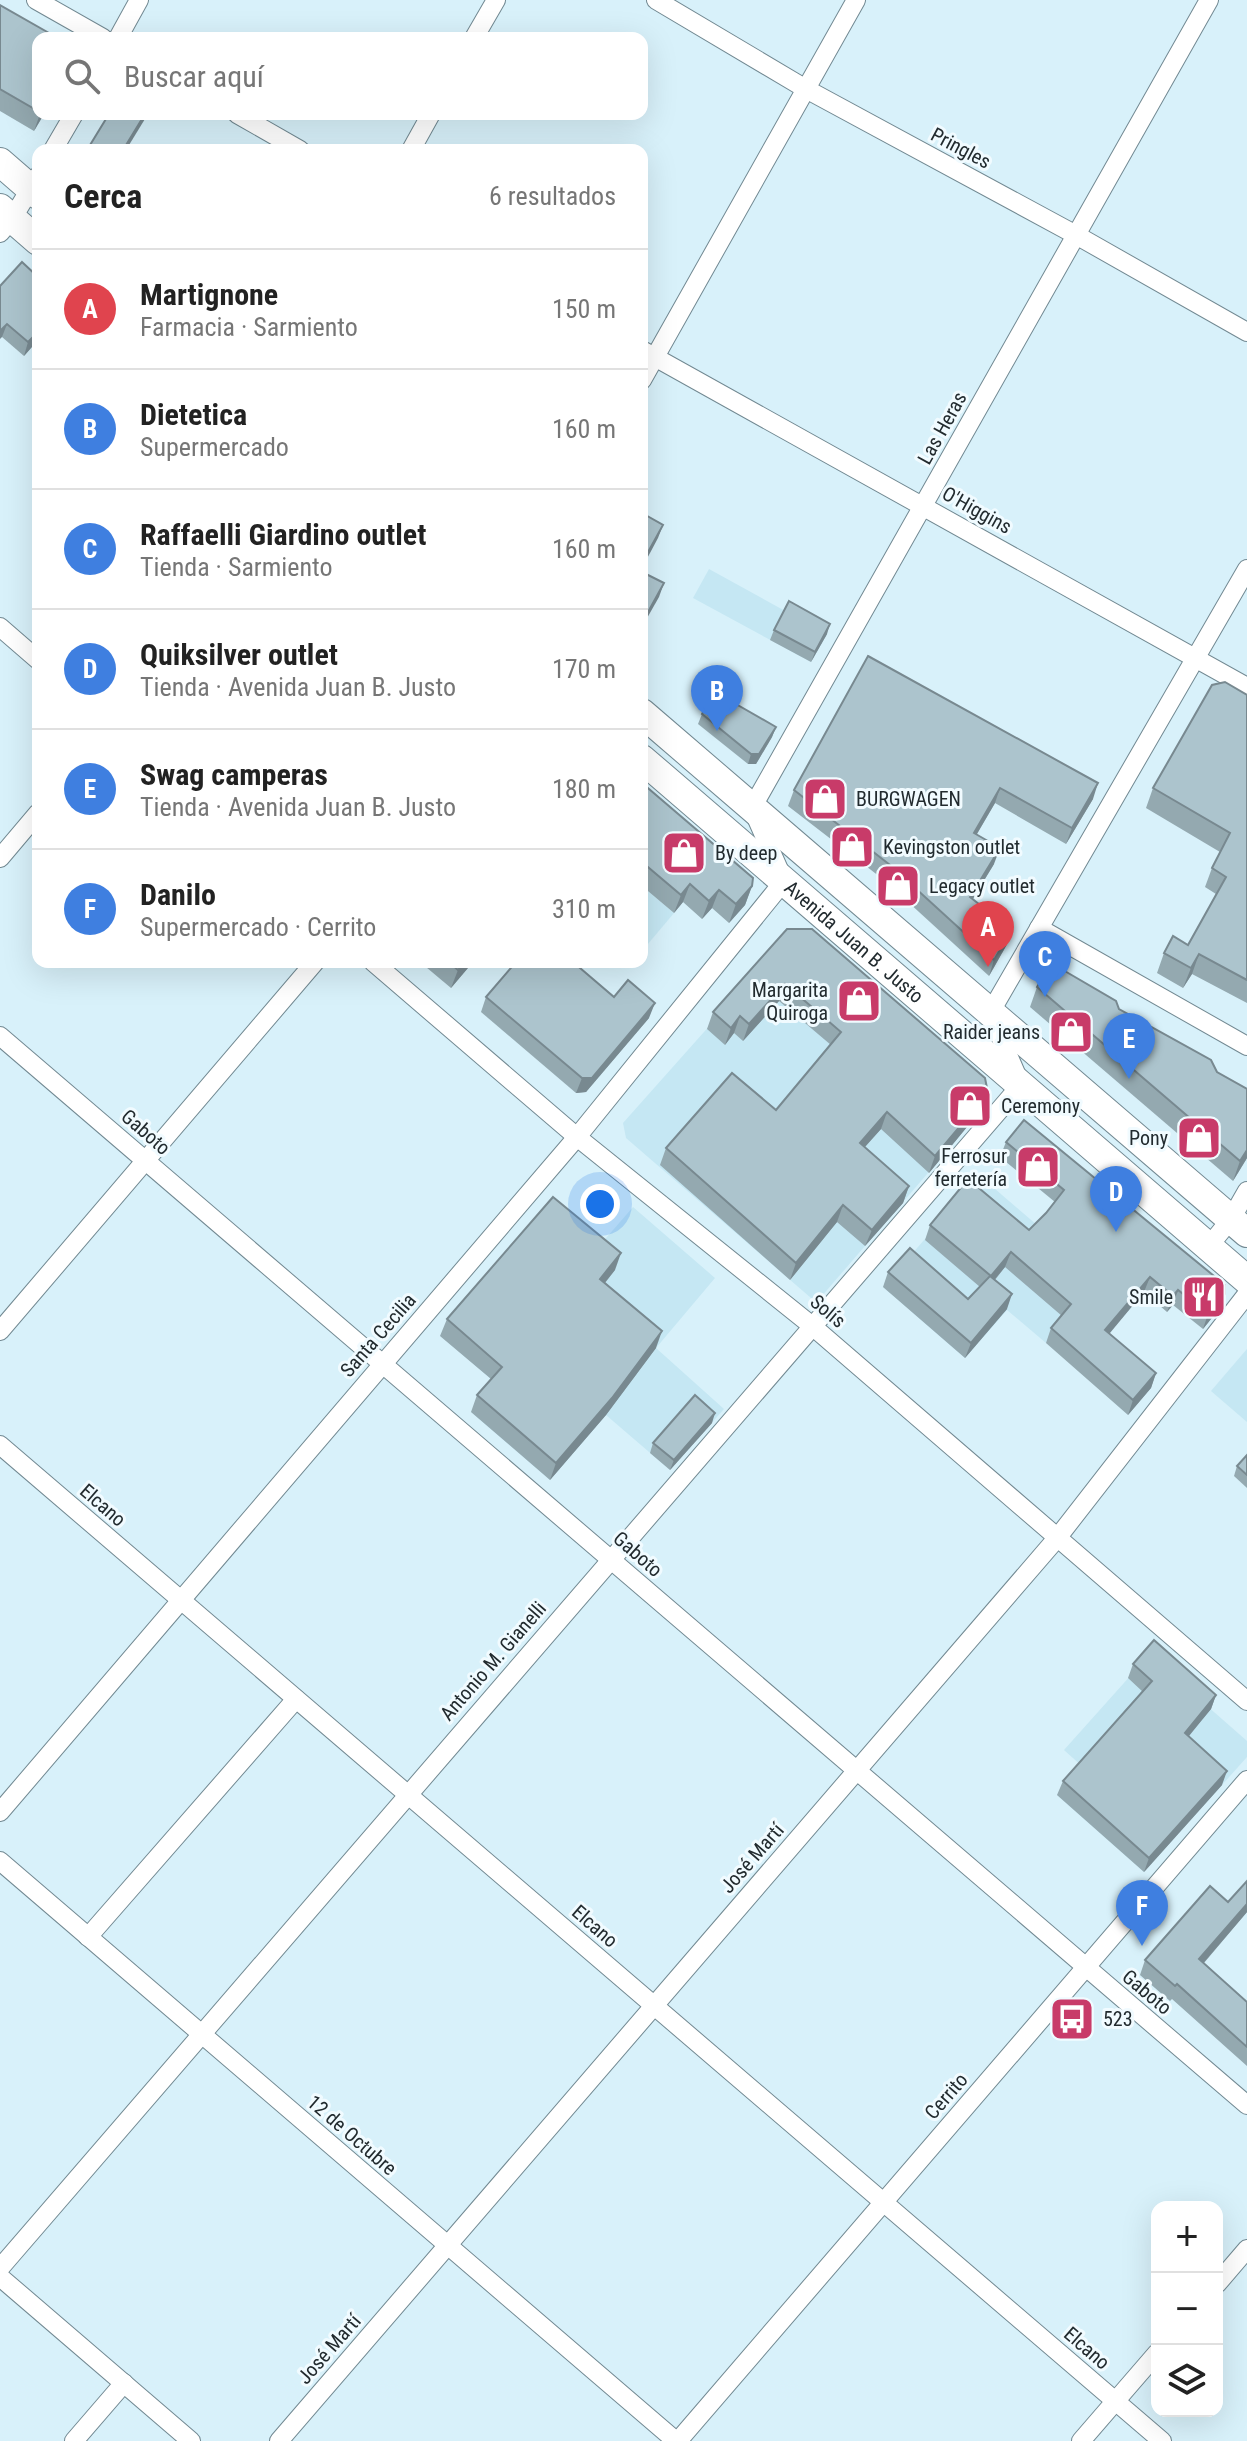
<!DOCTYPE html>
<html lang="es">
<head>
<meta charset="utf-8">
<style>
  :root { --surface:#fff; --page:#f6f6f6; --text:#222; --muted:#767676; --line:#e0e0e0; --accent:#0b8043 }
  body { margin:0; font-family:"Roboto Condensed",sans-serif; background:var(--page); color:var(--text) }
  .controls { position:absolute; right:24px; bottom:24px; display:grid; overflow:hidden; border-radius:16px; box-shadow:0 8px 32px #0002 }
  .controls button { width:72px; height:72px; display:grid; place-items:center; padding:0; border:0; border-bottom:2px solid var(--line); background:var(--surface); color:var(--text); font:40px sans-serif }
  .you { position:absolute; left:600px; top:1204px; width:28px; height:28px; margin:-20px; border:6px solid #fff; border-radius:50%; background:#1a73e8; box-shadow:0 0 0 12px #1a73e833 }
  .badge { display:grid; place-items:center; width:52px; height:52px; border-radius:50%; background:var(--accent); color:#fff; font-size:26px; font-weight:700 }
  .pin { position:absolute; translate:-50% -66px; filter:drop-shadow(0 2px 4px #0008) }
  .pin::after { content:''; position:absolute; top:42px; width:28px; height:24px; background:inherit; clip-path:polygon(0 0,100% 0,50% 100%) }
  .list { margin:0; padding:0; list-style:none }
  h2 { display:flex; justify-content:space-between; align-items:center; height:104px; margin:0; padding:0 32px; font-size:34px }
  h2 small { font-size:26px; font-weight:400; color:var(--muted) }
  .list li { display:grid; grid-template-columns:52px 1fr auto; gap:24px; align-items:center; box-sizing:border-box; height:120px; padding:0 32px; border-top:2px solid var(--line) }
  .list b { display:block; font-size:30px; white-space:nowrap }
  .list p { margin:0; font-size:26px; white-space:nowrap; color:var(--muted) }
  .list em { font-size:26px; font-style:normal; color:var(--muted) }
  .icon { flex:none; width:44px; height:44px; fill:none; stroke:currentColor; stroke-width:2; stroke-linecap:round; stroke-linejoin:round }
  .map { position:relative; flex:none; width:1247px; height:2441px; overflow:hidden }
  .search { position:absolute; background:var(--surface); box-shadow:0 8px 32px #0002; left:32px; top:32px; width:616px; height:88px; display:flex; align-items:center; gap:20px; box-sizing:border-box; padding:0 28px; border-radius:16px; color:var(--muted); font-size:30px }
  .panel { position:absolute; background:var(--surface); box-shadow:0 8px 32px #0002; left:32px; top:144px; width:616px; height:824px; border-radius:16px }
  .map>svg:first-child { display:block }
  .built { fill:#c5e7f3 }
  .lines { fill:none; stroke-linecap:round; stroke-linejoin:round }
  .minor-casing { stroke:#728992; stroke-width:20 }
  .primary-casing { stroke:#728992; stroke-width:30 }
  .minor { stroke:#fff; stroke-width:18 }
  .primary { stroke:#fff; stroke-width:28 }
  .wall { fill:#94a9b0 }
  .shaded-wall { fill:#788990 }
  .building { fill:#acc4cd; stroke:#788990; stroke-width:2 }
  .labels { text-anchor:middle; stroke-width:6; stroke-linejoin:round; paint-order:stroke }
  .street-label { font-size:20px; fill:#222b2f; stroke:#f1fbff }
  .poi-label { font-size:20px; fill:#222b2f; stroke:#f1fbff; text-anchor:start }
</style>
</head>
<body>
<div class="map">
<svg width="1247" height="2441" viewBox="0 0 1247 2441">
  <rect width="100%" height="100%" fill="#d8f1fa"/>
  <g class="built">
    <polygon points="709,569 827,634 811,662 693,598"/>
    <polygon points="642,886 674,913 642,951"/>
    <polygon points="752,978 888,1076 959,1137 821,1297 811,1298 626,1138 623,1123"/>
    <polygon points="980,1176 1065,1249 1066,1320 1046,1343 1007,1310 965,1358 883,1287"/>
    <polygon points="633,1207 715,1278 656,1348 724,1409 670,1470 606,1415 550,1480 471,1412 496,1383 441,1336 547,1214 593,1253"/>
    <polygon points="1247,1349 1247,1422 1211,1391"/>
    <polygon points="1149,1655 1247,1741 1247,1757 1144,1872 1057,1795 1083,1767 1064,1750"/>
  </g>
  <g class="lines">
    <g class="minor-casing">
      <g id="minor">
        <polyline points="36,0 103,38"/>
        <polyline points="656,0 806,89 1076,235 1247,332"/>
        <polyline points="118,38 139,0"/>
        <polyline points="474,38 496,0"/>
        <polyline points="237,114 300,150"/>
        <polyline points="53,150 74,114"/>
        <polyline points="411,150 431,114"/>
        <polyline points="0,233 12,219 38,176"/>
        <polyline points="642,350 1247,687"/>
        <polyline points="642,380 856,0"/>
        <polyline points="0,627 38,660"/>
        <polyline points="0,858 38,813"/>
        <polyline points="1039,928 1247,1046"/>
        <polyline points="373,962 577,1137 811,1325 1247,1701"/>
        <polyline points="0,1036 1247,2105"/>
        <polyline points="1209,1246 1231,1219 1247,1191"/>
        <polyline points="0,1331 315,962"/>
        <polyline points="0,1445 1162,2441"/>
        <polyline points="0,1812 577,1137 784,881 752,808 1209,0"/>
        <polyline points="0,1861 676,2441"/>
        <polyline points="88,1937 296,1699"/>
        <polyline points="0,2268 1021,1085 990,1013 1247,569"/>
        <polyline points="0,2277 191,2441"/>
        <polyline points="1217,2284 1247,2249"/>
        <polyline points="74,2441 124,2383"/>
        <polyline points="279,2441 1058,1537 1247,1294"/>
        <polyline points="678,2441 1247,1780"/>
        <polyline points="1081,2441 1157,2353"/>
      </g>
    </g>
    <g class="primary-casing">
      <g id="primary">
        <polyline points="0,162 38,195"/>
        <polyline points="0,208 38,241"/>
        <polyline points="642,713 1247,1233"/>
        <path id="s1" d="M642,759l605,521"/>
      </g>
    </g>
    <use href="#minor" class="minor"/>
    <use href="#primary" class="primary"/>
  </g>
  <g class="wall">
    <polygon points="0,5 38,38 38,114 44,114 34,131 0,111"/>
    <polygon points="38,277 38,340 24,356 2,337 0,286"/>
    <polygon points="774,630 827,634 811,662 770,640"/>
    <polygon points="868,656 1093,799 1066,844 995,803 977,834 994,864 973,899 1012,930 1006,946 989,976 884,880 788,806 794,790"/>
    <polygon points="1247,695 1247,1003 1192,974 1183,988 1157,973 1164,953 1188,945 1216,894 1205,887 1212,868 1220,852 1146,808 1153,788"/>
    <polygon points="702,714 776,727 772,737 756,764 748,764 698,724"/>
    <polygon points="642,783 752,886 745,905 729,923 712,908 702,919 683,902 674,913 642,886"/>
    <polygon points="787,929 988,1093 981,1110 929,1173 881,1129 865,1147 909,1186 903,1203 865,1246 837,1222 790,1280 660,1165 666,1148 776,1110 831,1045 779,1001 743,1041 734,1033 725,1045 707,1029 713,1012"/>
    <polygon points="420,962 473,962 451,988"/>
    <polygon points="1037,987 1119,1009 1247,1158 1233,1181 1030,1007"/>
    <polygon points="486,997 614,997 649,1018 586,1092 576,1093 481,1012"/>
    <polygon points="1006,1142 1219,1309 1203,1329 1173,1305 1167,1312 1144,1292 1109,1333 1156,1373 1151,1388 1128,1415 1046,1343 1051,1328 1062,1316 1005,1267 995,1280 1007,1309 965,1358 883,1287 888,1272 968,1299 980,1287 925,1240 930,1225 1029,1230 1046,1213 1055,1202 1000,1157"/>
    <polygon points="615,1270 605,1283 656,1348 606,1415 550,1480 471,1412 477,1395 491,1379 440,1336 447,1319"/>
    <polygon points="712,1423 670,1470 650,1453 653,1443"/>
    <polygon points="1247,1455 1247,1488 1234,1476 1237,1466"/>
    <polygon points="1133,1664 1216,1695 1211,1709 1188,1736 1222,1785 1144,1872 1057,1795 1063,1781 1143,1692 1128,1678"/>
    <polygon points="1228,1902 1247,1912 1204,1963 1247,2002 1247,2066 1172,1999 1170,2001 1140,1975 1145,1960"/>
  </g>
  <g class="shaded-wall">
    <polygon points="40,114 44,114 34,131"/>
    <polygon points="145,114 148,114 126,150 123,150"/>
    <polygon points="7,324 2,337 0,339 0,331"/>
    <polygon points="38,332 38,340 24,356 28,342"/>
    <polygon points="663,525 658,538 642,568 642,563"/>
    <polygon points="664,583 659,597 642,627 642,623"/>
    <polygon points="830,624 827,634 811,662 815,652"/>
    <polygon points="776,727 772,737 756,764 748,764 751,754"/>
    <polygon points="1098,783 1093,799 1066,844 1072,828"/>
    <polygon points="1000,788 995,803 968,849 974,833"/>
    <polygon points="1000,848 994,864 964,913 970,897"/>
    <polygon points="690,884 683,902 674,913 681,895"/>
    <polygon points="752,886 745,905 729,923 736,904"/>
    <polygon points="719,890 712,908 702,919 709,901"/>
    <polygon points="1012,930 1006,946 989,976 994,960"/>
    <polygon points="1199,954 1192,974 1183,988 1191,968"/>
    <polygon points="464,962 473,962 451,988 458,970"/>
    <polygon points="785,984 779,1001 743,1041 749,1024"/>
    <polygon points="655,1003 649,1018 586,1092 576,1093 582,1078"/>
    <polygon points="740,1016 734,1033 725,1045 731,1028"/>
    <polygon points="988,1093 981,1110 929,1173 935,1156"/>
    <polygon points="887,1112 881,1129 853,1160 860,1143"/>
    <polygon points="1247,1150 1247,1158 1233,1181 1240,1161"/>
    <polygon points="909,1186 903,1203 865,1246 872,1230"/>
    <polygon points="843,1205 837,1222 790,1280 796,1263"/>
    <polygon points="1011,1252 1005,1267 985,1291 991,1276"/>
    <polygon points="621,1253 615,1270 594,1296 600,1279"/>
    <polygon points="1150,1277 1144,1292 1100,1345 1105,1330"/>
    <polygon points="1178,1290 1173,1305 1167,1312 1173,1296"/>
    <polygon points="1012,1294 1007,1309 965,1358 971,1343"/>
    <polygon points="1225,1294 1219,1309 1203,1329 1208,1314"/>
    <polygon points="662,1331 656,1348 606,1415 550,1480 556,1463"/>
    <polygon points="1156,1373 1151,1388 1128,1415 1133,1400"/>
    <polygon points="715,1413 712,1423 670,1470 674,1460"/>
    <polygon points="1216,1695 1211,1709 1180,1747 1185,1733"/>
    <polygon points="1227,1771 1222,1785 1144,1872 1149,1858"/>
    <polygon points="1247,1904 1247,1912 1194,1974 1199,1959"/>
  </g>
  <g class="building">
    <polygon points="0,5 56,37 56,38 38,38 38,111 0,89"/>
    <polygon points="109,114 145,114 123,150 87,150"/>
    <polygon points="22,262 38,277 38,332 28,342 7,324 0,331 0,286"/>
    <polygon points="642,513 663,525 642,563"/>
    <polygon points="642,572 664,583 642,623"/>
    <polygon points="789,601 830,624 815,652 774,630"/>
    <polygon points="868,656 1098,783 1072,828 1000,788 974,833 1000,848 970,897 1012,930 994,960 890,865 794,790"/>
    <polygon points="1225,682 1247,695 1247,980 1199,954 1191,968 1164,953 1173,936 1188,945 1226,877 1212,868 1230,833 1153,788 1212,685"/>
    <polygon points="715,692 776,727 759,754 751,754 702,714"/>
    <polygon points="642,783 753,878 752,886 736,904 719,890 709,901 690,884 681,895 642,862"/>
    <polygon points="787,929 812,929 985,1078 988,1093 935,1156 887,1112 860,1143 909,1186 872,1230 843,1205 796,1263 666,1148 732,1073 776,1110 841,1032 785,984 749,1024 740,1016 731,1028 713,1012"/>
    <polygon points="449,962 464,962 458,970"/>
    <polygon points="516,962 573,962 614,997 628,980 655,1003 592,1078 582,1078 486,997"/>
    <polygon points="1051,963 1116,1001 1119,1009 1211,1060 1217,1072 1247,1089 1247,1150 1240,1161 1037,987"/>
    <polygon points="1024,1120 1225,1285 1225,1294 1208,1314 1178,1290 1173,1296 1150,1277 1105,1330 1156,1373 1133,1400 1051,1328 1071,1304 1011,1252 991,1276 930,1225 968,1179 1029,1230 1046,1213 1064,1190 1006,1142"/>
    <polygon points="553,1197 621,1253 600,1279 662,1331 612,1398 556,1463 477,1395 502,1367 447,1319"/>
    <polygon points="910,1248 968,1299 990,1276 1012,1294 971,1343 888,1272"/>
    <polygon points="695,1395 715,1413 674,1460 653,1443"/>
    <polygon points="1247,1455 1247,1475 1237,1466"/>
    <polygon points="1154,1640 1216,1695 1185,1733 1227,1771 1149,1858 1063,1781 1152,1681 1133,1664"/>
    <polygon points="1247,1881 1247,1904 1199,1959 1247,2002 1247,2047 1177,1984 1175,1986 1145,1960 1210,1886 1228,1902"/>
  </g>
  <defs>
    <g id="shop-square" transform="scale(2.3)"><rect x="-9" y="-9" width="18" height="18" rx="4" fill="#c83b69" stroke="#f1fbff"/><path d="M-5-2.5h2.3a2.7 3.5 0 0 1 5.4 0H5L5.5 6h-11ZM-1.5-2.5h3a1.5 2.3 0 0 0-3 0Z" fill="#fff"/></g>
    <g id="restaurant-square" transform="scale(2.3)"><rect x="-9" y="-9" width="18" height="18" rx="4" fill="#c83b69" stroke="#f1fbff"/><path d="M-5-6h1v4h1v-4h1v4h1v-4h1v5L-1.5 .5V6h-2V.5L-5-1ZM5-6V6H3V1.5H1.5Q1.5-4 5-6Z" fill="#fff"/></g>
    <g id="bus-square" transform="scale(2.3)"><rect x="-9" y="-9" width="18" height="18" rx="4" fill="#c83b69" stroke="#f1fbff"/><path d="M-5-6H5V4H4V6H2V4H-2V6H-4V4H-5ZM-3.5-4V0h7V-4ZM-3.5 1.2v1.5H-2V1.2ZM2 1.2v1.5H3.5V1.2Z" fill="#fff"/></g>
  </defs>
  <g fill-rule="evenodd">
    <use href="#shop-square" x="825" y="799"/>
    <use href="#shop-square" x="852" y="847"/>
    <use href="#shop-square" x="684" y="853"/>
    <use href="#shop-square" x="898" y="886"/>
    <use href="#shop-square" x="859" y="1001"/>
    <use href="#shop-square" x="1071" y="1032"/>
    <use href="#shop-square" x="970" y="1106"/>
    <use href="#shop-square" x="1199" y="1138"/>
    <use href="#shop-square" x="1038" y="1167"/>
    <use href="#restaurant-square" x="1204" y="1297"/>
    <use href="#bus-square" x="1072" y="2019"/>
  </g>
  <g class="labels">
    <g class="street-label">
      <text transform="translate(961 148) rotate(28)" y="7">Pringles</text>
      <text transform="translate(942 428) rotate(-61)" y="7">Las Heras</text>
      <text transform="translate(977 510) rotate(29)" y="7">O'Higgins</text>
      <text dy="7" stroke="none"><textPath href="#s1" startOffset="280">Avenida Juan B. Justo</textPath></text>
      <text transform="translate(146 1132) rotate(41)" y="7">Gaboto</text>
      <text transform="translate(828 1311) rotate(40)" y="7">Solís</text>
      <text transform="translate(378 1335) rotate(-49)" y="7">Santa Cecilia</text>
      <text transform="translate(103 1505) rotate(41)" y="7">Elcano</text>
      <text transform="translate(638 1554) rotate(41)" y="7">Gaboto</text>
      <text transform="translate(493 1661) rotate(-49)" y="7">Antonio M. Gianelli</text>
      <text transform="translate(752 1858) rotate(-49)" y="7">José Martí</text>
      <text transform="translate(595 1926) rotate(41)" y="7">Elcano</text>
      <text transform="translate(1147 1992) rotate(40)" y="7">Gaboto</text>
      <text transform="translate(946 2096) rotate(-49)" y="7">Cerrito</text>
      <text transform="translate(352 2135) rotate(41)" y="7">12 de Octubre</text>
      <text transform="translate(1087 2348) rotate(41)" y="7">Elcano</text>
      <text transform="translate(329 2349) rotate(-49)" y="7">José Martí</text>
    </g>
    <g class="poi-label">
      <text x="856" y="806">BURGWAGEN</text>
      <text x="883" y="854">Kevingston outlet</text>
      <text x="715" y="860">By deep</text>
      <text x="929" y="893">Legacy outlet</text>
      <text x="828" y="997" text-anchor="end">Margarita<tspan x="828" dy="23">Quiroga</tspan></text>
      <text x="1040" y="1039" text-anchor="end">Raider jeans</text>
      <text x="1001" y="1113">Ceremony</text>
      <text x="1168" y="1145" text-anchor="end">Pony</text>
      <text x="1007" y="1163" text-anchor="end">Ferrosur<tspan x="1007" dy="23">ferretería</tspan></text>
      <text x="1173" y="1304" text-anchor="end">Smile</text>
      <text x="1103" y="2026">523</text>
    </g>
  </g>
</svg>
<div class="controls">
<button>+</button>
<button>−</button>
<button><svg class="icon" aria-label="layers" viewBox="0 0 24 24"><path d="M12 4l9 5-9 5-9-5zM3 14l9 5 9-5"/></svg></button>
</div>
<div class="you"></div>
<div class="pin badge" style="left:988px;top:967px;background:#e0444e">A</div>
<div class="pin badge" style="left:717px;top:731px;background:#3f7fe0">B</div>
<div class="pin badge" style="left:1045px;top:997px;background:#3f7fe0">C</div>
<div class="pin badge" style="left:1116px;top:1232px;background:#3f7fe0">D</div>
<div class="pin badge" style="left:1129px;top:1079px;background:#3f7fe0">E</div>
<div class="pin badge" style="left:1142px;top:1946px;background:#3f7fe0">F</div>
<div class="search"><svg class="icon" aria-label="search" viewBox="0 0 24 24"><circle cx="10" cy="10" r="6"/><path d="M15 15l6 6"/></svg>Buscar aquí</div>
<section class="panel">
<h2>Cerca<small>6 resultados</small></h2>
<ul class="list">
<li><span class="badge" style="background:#e0444e">A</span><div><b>Martignone</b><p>Farmacia · Sarmiento</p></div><em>150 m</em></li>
<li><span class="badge" style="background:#3f7fe0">B</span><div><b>Dietetica</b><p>Supermercado</p></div><em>160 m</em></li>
<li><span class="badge" style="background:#3f7fe0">C</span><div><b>Raffaelli Giardino outlet</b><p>Tienda · Sarmiento</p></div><em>160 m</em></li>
<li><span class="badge" style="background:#3f7fe0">D</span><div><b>Quiksilver outlet</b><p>Tienda · Avenida Juan B. Justo</p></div><em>170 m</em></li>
<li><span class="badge" style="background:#3f7fe0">E</span><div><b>Swag camperas</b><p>Tienda · Avenida Juan B. Justo</p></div><em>180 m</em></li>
<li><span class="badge" style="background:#3f7fe0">F</span><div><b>Danilo</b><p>Supermercado · Cerrito</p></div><em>310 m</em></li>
</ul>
</section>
</div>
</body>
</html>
